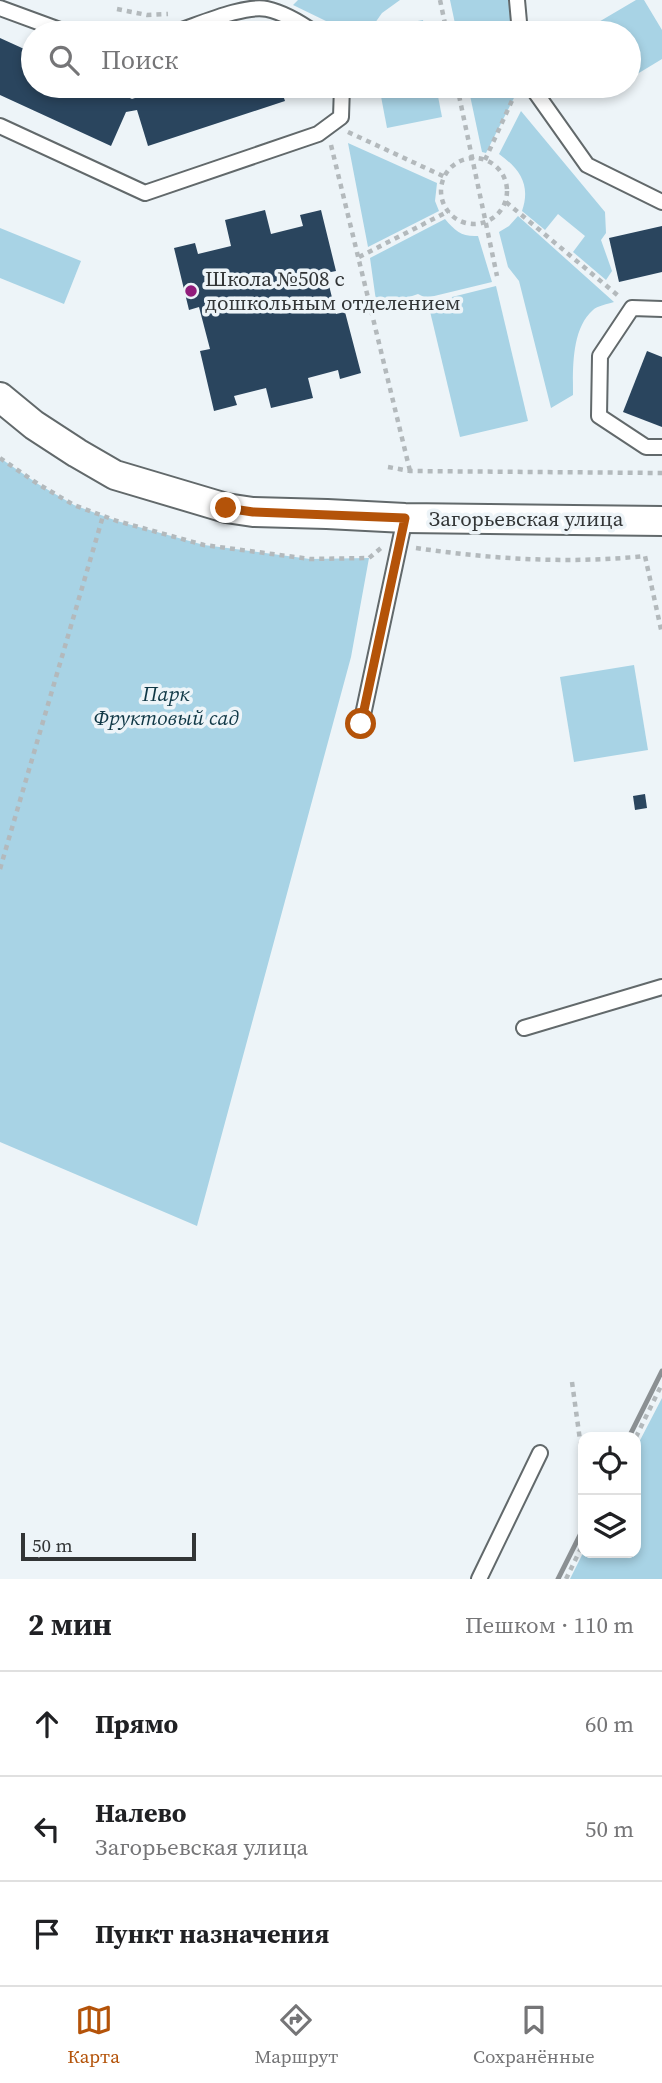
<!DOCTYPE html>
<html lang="ru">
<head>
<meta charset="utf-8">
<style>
  :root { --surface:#fff; --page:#f6f6f6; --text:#202124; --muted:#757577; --line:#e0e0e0; --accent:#b45309 }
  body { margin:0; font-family:"Source Serif 4",serif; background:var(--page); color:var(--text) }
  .controls { position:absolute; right:21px; bottom:21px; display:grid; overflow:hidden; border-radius:14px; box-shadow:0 4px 10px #0003 }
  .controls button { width:63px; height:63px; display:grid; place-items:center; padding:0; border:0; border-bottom:2px solid var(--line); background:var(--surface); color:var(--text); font:35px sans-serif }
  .scale { position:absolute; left:21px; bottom:18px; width:175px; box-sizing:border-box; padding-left:7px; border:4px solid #323536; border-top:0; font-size:19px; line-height:24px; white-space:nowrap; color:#323536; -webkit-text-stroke:5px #edf4f8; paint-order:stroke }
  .stop { position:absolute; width:21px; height:21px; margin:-16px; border:5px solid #b45309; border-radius:50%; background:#fff }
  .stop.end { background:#b45309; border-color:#fff; box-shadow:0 2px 7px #0008 }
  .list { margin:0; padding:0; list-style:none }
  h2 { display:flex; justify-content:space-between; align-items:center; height:91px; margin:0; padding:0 28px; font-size:30px }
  h2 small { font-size:23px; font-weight:400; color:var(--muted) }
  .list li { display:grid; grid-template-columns:46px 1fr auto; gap:21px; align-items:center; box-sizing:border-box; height:105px; padding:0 28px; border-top:2px solid var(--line) }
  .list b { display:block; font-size:26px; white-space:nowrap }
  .list p { margin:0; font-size:23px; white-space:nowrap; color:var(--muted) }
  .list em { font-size:23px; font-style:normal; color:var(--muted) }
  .icon { flex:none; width:38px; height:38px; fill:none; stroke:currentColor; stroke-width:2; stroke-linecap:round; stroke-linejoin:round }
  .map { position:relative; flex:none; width:662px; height:1579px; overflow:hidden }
  .search { position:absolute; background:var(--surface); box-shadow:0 4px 10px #0003; left:21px; right:21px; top:21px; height:77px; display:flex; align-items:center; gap:18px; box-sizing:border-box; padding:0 24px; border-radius:38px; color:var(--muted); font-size:26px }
  .sheet { height:406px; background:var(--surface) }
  nav { display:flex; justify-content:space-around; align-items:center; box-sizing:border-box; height:98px; border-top:2px solid var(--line); background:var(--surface); font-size:19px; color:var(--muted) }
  nav a { display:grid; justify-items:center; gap:4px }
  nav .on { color:var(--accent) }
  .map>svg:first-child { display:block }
  .green { fill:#a8d3e5 }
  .building { fill:#2a455e }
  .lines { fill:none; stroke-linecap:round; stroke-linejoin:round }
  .lane-casing { stroke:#62696b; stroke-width:18 }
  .street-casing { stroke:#62696b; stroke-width:32 }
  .path { stroke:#b3b9bc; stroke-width:4.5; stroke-dasharray:5 5; stroke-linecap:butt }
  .lane { stroke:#fff; stroke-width:14 }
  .street { stroke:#fff; stroke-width:28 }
  .rail { stroke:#8b9093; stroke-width:5 }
  .route { stroke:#b45309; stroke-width:9 }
  .poi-dot { fill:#911c7b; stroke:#edf4f8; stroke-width:2.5 }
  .labels { text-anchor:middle; stroke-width:7; stroke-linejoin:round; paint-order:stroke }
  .poi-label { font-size:21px; fill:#323536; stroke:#edf4f8; text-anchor:start }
  .street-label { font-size:21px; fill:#323536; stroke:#edf4f8 }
  .park-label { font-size:21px; font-style:italic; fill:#0f3745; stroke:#edf4f8 }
</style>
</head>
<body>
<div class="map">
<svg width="662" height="1579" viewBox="0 0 662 1579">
  <rect width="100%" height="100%" fill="#edf4f8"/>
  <g class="green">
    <polygon points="298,0 400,0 382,13 370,30 423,20 425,33 339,33 328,22 293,5"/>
    <polygon points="450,0 508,0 516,33 457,33"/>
    <polygon points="636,0 644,0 662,30 662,59 629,79 629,33 580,33"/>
    <polygon points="379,86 436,86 442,117 387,128"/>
    <polygon points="468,86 520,86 486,153 482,152"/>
    <path d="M521,111l84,101 1,21 -5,7 11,31 -6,9 -33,-28 12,-16 -27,-22 -13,16 -23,-19c9,-26 -2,-42 -23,-57z"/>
    <polygon points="348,143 437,183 435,201 439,211 368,247"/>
    <path d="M518,216l96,86c-6,2 -17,4 -21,8 -22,19 -20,60 -20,85l-22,13 -32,-127 -11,-14 -9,-35 10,-6z"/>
    <path d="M445,219c10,12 17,18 33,17l14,46 -66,16 -8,-4 -41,14 -7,-50z"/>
    <polygon points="0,228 81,261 64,304 0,278"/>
    <polygon points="496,286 528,421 460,437 428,303"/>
    <polygon points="0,458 38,484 74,505 117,521 204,545 310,559 369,558 351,657 197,1226 0,1142"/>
    <polygon points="634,665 648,750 574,762 560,677"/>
    <polygon points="662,1398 662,1579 570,1579 583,1553 636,1553 636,1448"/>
  </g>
  <g class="building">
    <polygon points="0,38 33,53 33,86 104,86 132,99 171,86 280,86 285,101 148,146 137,110 126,112 111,146 0,95"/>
    <polygon points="265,210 271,234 303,226 300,215 321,210 336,271 326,273 336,314 345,312 361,373 340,379 338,370 308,378 313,398 271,408 266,388 234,396 237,405 214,411 200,351 210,349 199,307 189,310 174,248 195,243 198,254 231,246 225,220"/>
    <polygon points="662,226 662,272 619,282 609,238"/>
    <polygon points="647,351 662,357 662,427 623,412"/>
    <polygon points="645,794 647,808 635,810 633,796"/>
  </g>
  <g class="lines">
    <g class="lane-casing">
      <g id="lane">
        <polyline points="517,0 520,33"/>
        <polyline points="0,8 68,33"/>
        <path d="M173,33c23,-7 71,-29 94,-24 18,4 34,14 48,24"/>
        <polyline points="531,86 587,165 662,202"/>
        <polyline points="0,126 145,193 318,134 341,117 342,86"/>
        <polyline points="662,309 632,308 600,356 599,416 646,447 662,447"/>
        <polyline points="361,724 405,518"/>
        <polyline points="524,1028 662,987"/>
        <polyline points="479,1579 540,1453"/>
      </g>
    </g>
    <g class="street-casing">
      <polyline id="street" points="0,397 34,425 77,453 115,475 226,508 253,512 327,514 405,518 662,521"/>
    </g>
    <g class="path">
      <polyline points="440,0 447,33"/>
      <polyline points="117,9 147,15 168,14"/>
      <polyline points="457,86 497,276"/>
      <polyline points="348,132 445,177"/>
      <polyline points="331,145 410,471"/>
      <circle cx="474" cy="191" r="33"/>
      <polyline points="485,160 515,94"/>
      <polyline points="506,202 621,298"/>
      <polyline points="359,257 449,211"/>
      <polyline points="0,458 38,484 74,505 117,521 204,545 310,559 369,558 381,548"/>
      <polyline points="388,467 410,471 662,473"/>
      <path d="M416,548c75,11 153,16 229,8l17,78"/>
      <polyline points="0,869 103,516"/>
      <polyline points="572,1382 583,1462"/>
      <polyline points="636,1437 662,1384"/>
      <polyline points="566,1579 583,1544"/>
    </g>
    <use href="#lane" class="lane"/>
    <use href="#street" class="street"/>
    <g class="rail">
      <polyline points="629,1437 662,1371"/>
      <polyline points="558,1579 583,1529"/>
    </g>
  </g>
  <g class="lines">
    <polyline class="route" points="226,508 253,512 405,518 361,724"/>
  </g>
  <circle class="poi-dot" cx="191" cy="291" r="7"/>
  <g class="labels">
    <g class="poi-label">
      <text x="205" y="286">Школа №508 с<tspan x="205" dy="24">дошкольным отделением</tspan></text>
    </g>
    <g class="street-label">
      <text x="526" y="526">Загорьевская улица</text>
    </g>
    <g class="park-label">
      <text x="166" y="701">Парк<tspan x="166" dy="24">Фруктовый сад</tspan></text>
    </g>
  </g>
</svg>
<div class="controls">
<button><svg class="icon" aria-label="locate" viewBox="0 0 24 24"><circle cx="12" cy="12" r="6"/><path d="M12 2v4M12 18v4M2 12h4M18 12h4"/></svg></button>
<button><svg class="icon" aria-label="layers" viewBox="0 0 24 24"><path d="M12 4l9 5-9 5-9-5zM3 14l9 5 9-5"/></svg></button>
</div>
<div class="scale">50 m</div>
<div class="stop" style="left:361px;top:724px"></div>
<div class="stop end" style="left:226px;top:508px"></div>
<div class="search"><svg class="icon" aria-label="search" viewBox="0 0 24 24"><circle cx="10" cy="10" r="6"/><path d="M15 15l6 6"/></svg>Поиск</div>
</div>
<section class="sheet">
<h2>2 мин<small>Пешком · 110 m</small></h2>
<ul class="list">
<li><svg class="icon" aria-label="ahead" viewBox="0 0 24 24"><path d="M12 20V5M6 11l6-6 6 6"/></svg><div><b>Прямо</b></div><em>60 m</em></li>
<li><svg class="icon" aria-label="left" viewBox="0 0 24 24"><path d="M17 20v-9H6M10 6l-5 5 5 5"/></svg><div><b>Налево</b><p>Загорьевская улица</p></div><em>50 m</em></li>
<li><svg class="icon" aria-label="arrive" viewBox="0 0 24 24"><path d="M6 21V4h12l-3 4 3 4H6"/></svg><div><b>Пункт назначения</b></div></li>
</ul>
</section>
<nav>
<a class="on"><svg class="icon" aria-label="map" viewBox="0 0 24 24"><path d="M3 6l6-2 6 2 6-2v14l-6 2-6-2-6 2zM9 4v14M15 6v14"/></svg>Карта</a>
<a><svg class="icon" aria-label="directions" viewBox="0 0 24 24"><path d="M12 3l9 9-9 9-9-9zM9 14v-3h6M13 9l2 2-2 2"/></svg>Маршрут</a>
<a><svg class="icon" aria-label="saved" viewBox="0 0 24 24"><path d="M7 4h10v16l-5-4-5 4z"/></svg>Сохранённые</a>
</nav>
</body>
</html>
